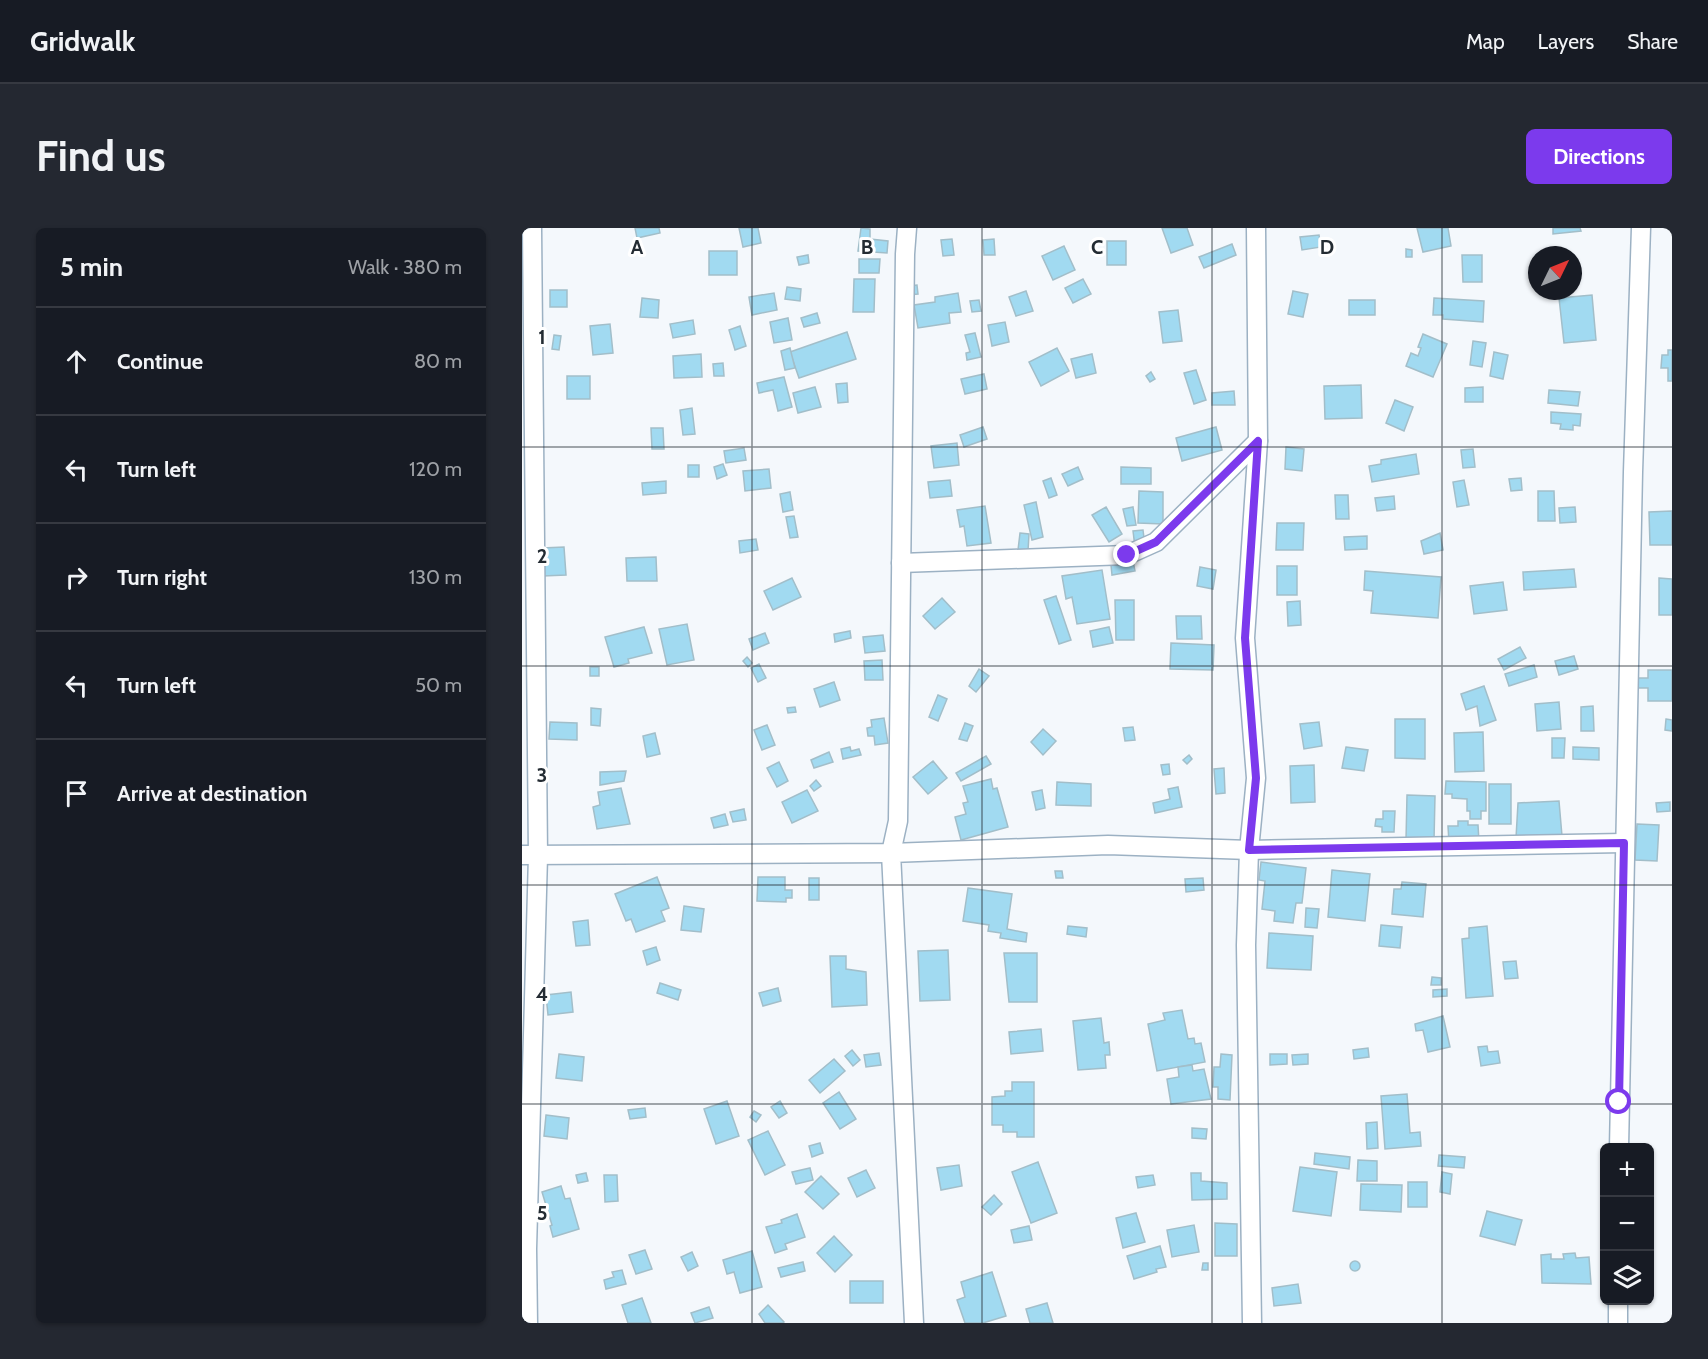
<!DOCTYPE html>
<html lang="en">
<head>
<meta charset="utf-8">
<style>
  :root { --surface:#171b24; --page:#242831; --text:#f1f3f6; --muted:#9ea1a6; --line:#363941; --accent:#7c3aed }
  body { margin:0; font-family:Cabin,sans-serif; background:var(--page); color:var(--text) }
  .controls { position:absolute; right:18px; bottom:18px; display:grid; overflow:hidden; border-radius:9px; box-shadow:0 2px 4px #0004 }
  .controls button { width:54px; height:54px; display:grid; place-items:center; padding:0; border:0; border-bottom:2px solid var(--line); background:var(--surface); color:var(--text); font:30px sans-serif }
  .compass { position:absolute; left:1006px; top:18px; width:54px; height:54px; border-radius:50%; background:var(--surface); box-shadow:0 2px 4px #0004; rotate:47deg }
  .stop { position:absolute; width:18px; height:18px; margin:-14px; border:4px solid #7c3aed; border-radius:50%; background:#fff }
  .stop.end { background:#7c3aed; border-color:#fff; box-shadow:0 2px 6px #0008 }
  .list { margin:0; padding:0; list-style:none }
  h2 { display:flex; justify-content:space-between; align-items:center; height:78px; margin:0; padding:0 24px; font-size:26px }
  h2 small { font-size:20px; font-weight:400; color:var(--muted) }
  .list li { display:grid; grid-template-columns:39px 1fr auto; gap:18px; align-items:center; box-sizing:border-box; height:108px; padding:0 24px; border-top:2px solid var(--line) }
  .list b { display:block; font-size:22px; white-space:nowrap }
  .list em { font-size:20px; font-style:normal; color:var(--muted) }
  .icon { flex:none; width:33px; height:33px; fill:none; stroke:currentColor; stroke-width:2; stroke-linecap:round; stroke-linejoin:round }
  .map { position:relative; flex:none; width:1150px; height:1095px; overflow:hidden; border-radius:9px }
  header { display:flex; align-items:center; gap:36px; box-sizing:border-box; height:84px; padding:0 30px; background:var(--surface); border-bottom:2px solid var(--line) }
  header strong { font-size:28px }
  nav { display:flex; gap:33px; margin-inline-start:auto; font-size:21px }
  .intro { display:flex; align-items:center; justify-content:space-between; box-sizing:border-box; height:144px; padding:0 36px }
  h1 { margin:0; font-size:42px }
  .button { padding:15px 27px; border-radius:9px; background:var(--accent); color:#fff; font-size:21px; font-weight:700 }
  main { display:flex; gap:36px; padding:0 36px }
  aside { flex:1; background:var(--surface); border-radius:9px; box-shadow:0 2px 4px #0004 }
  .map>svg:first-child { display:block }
  .building { fill:#a1daf1; stroke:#a2bec9; stroke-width:1.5 }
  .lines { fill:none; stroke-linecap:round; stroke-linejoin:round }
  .street-casing { stroke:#9cb1c3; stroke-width:21 }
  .street { stroke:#fff; stroke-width:18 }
  .route { stroke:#7c3aed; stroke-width:8 }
  .grid { fill:none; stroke:#242c33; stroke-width:1.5; stroke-opacity:0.55 }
  .grid-label { font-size:20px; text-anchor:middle; font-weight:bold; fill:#242c33; stroke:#fff; stroke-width:6; stroke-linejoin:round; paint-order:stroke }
</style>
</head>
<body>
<header>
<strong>Gridwalk</strong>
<nav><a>Map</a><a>Layers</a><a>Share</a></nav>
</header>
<div class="intro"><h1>Find us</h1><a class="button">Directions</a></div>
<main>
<aside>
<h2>5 min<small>Walk · 380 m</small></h2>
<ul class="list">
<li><svg class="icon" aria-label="ahead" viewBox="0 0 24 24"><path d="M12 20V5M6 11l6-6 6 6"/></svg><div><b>Continue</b></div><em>80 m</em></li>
<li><svg class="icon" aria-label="left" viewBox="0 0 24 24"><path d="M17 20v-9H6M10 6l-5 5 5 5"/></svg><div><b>Turn left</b></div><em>120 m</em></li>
<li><svg class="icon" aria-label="right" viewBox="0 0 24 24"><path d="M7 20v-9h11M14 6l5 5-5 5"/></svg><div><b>Turn right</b></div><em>130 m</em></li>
<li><svg class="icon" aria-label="left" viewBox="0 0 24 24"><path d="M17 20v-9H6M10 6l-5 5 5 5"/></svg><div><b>Turn left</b></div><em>50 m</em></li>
<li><svg class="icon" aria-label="arrive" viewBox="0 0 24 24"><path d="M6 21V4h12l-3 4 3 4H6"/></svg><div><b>Arrive at destination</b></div></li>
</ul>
</aside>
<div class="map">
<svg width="1150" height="1095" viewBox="0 0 1150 1095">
  <rect width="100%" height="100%" fill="#f4f8fc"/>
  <g class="building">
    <polygon points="113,0 137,0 138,5 115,10"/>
    <polygon points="217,0 236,0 239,15 221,19"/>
    <polygon points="339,0 348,1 348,11 366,13 365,25 336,23"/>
    <polygon points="640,0 665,0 671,17 649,25"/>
    <polygon points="895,0 926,0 929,18 901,24"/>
    <polygon points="1031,0 1058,0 1059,3 1031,6"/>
    <polygon points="797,7 799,19 780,22 778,9"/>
    <polygon points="430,11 432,27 421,28 419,12"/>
    <polygon points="472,11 473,27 462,27 461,12"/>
    <rect x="585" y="13" width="19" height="24"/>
    <polygon points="710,16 714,27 682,40 677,29"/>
    <polygon points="542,18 553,42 531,52 520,28"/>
    <polygon points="884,21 890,22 890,29 884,29"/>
    <rect x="187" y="23" width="28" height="24"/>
    <polygon points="286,27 287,35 277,37 275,29"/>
    <polygon points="940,27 960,27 960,54 941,54"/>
    <polygon points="337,31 358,31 357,45 337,45"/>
    <polygon points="332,51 353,51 352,84 331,84"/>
    <polygon points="561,51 569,66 551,75 543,60"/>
    <polygon points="395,57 396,66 386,67 386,58"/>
    <polygon points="265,59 279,61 278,73 263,71"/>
    <rect x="28" y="62" width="17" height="17"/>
    <polygon points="504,63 511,83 494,88 487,69"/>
    <polygon points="771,63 786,66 781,89 766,86"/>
    <polygon points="252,65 255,82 230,87 227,69"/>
    <polygon points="436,65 439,84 427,85 428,95 396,100 392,77 413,74 413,69"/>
    <polygon points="1070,67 1074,112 1042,115 1037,70"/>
    <polygon points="120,70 137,72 136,90 118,89"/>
    <polygon points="912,70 962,73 961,94 921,91 921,87 911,87"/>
    <polygon points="457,72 459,83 450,84 448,73"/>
    <rect x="827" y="72" width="26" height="15"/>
    <polygon points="656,82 660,113 641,115 637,84"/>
    <polygon points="295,85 298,95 282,99 279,90"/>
    <polygon points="266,90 270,112 252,115 248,94"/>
    <polygon points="171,92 173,106 151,110 148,96"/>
    <polygon points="483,94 487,114 470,118 466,97"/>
    <polygon points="88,96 91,125 71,127 68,98"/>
    <polygon points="218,98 224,118 213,122 207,102"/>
    <polygon points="325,104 334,131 277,150 268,124"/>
    <polygon points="453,105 459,129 445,132 444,125 448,124 443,107"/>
    <polygon points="901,106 925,116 911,149 884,138 889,125 896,128 899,120 896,119"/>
    <polygon points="32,107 39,108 37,122 30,121"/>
    <polygon points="951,113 964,115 960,139 948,137"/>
    <polygon points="268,120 273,140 263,142 259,123"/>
    <polygon points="535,120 547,143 519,158 507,134"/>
    <polygon points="1146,122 1150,122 1150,153 1146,153 1146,140 1139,140 1140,127 1146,127"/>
    <polygon points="972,124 986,127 981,151 968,148"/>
    <polygon points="179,126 180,149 152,150 151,128"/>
    <polygon points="570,126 574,145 554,150 549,131"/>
    <polygon points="201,135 202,148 192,148 191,136"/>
    <polygon points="674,142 684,172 672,176 662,145"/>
    <polygon points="629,144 633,151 628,154 624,148"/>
    <polygon points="462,146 465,161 443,166 439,151"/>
    <rect x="45" y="148" width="23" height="23"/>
    <polygon points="262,149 270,179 256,183 251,162 237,165 235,155"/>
    <polygon points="325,155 326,174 316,175 314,156"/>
    <polygon points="839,157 840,190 803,191 802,158"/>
    <polygon points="293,159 299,179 276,185 271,165"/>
    <polygon points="961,159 961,174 943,174 943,160"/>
    <polygon points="1027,162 1058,164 1056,178 1026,175"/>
    <polygon points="712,163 713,177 690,177 690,165"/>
    <polygon points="873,172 891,179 882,203 864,195"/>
    <polygon points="170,180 173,206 161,207 158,182"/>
    <polygon points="1029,184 1059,186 1058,198 1051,197 1051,202 1038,201 1039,196 1029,195"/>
    <polygon points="461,199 465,211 442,219 438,207"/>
    <polygon points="694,199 700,222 660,233 654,210"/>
    <polygon points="129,200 141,200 142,221 130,221"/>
    <polygon points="435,215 437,237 412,240 409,218"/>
    <polygon points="764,219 782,221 780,243 763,241"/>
    <polygon points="222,220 224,232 204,235 202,223"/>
    <polygon points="951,221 953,239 941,240 939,222"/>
    <polygon points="894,226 897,246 850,254 847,238 859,236 859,232"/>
    <polygon points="201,236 205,247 195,251 192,239"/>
    <rect x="166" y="237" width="11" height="12"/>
    <polygon points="556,239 561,251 546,258 540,246"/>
    <polygon points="599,239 629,240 629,256 599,256"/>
    <polygon points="247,241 249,260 223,263 221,243"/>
    <polygon points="529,250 535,267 527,270 521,253"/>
    <polygon points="999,250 1000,262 989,263 987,251"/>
    <polygon points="428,252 430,268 408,270 406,254"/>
    <polygon points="942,252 947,277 935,279 931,254"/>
    <polygon points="144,253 144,265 121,267 120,255"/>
    <polygon points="617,263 641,264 641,296 616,295"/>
    <polygon points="1016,263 1032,263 1033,293 1016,293"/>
    <polygon points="268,264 271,282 261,284 258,266"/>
    <polygon points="813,267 826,267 827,291 814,291"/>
    <polygon points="872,268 873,281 855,283 853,270"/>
    <polygon points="514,274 521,309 510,312 502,277"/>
    <polygon points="463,278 469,315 445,318 442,298 438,299 435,282"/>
    <polygon points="584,279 600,306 587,314 570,287"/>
    <polygon points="611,279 614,297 605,298 601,281"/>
    <polygon points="1053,279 1054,294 1038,295 1037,280"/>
    <polygon points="1150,283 1150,317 1128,317 1127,284"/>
    <polygon points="272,288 276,309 268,310 264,289"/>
    <polygon points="755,295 782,295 781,322 754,322"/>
    <polygon points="621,302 623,318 613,319 611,303"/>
    <polygon points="498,305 507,306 506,323 496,322"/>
    <polygon points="918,305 921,322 902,326 899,313"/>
    <polygon points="845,308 845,321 823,322 822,309"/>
    <polygon points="234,311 236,322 218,325 217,313"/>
    <polygon points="42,319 44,347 21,348 20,320"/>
    <polygon points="134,329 135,353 105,353 104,330"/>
    <polygon points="611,333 613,343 590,347 589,337"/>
    <rect x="755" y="338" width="20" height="29"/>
    <polygon points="678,339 694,342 691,361 675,358"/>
    <polygon points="1052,341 1054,359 1002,362 1001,344"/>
    <polygon points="580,342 588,391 555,396 550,369 544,371 540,348"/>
    <polygon points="843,343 919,349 916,390 849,385 851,363 842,362"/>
    <polygon points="270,350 279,369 251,382 242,363"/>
    <polygon points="1137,350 1150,351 1150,387 1137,387"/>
    <polygon points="981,354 985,382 952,386 948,358"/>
    <polygon points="534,368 549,412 537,416 522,372"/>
    <polygon points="420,370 433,384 413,401 401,388"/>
    <polygon points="593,372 612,372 612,412 594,412"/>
    <polygon points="778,373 779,397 766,398 765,374"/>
    <polygon points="654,388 679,388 680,411 655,411"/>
    <polygon points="165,396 172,432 145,437 137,401"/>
    <polygon points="122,399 130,425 106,431 107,435 92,439 83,409"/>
    <polygon points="587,399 591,415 571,419 568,403"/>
    <polygon points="328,403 329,410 313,414 312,406"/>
    <polygon points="243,405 247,415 231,422 227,411"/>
    <polygon points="361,407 363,423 343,425 341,409"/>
    <polygon points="649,415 692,417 691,442 648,441"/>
    <polygon points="998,419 1004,430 982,442 976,431"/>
    <polygon points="1052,428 1056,441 1037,447 1033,433"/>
    <polygon points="225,429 230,435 226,439 221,433"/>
    <polygon points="360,432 361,452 343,452 342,433"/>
    <polygon points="237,436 244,450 236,454 229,440"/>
    <polygon points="1012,437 1015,449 987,458 983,446"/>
    <rect x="68" y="439" width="9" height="9"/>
    <polygon points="457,441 467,448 454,464 447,458"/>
    <polygon points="1126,442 1150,442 1150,473 1126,473 1126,460 1116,460 1116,450 1126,450"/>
    <polygon points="312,454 318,472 298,479 292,461"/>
    <polygon points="962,458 974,492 958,498 955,478 944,482 939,466"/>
    <polygon points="416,467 425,471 416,493 407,489"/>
    <polygon points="1037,474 1039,501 1015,503 1013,476"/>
    <polygon points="1071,478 1072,503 1059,503 1059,479"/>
    <polygon points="273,479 274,484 266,485 265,480"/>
    <polygon points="69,480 79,481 78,498 69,497"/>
    <polygon points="362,490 366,515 353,517 352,508 346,508 345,500 350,499 349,492"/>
    <polygon points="873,491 903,491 903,531 873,530"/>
    <polygon points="1144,491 1150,492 1150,503 1143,502"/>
    <polygon points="28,494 55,495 55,512 27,511"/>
    <polygon points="797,494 800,518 782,521 778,496"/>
    <polygon points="443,495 451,498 445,513 437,511"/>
    <polygon points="245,497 253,517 240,522 232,502"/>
    <polygon points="611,499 613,512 603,513 601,500"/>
    <polygon points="521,501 534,513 521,527 509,514"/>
    <polygon points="961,504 962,543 933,544 932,505"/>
    <polygon points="133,505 138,526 125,529 121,508"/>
    <polygon points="1030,510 1043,510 1042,530 1030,530"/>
    <polygon points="328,519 329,523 337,521 339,527 321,531 319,521"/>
    <polygon points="824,519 846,522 842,543 820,540"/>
    <polygon points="1051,519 1077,520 1077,532 1051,531"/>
    <polygon points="307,524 311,534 292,540 289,532"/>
    <polygon points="667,527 670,531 665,536 661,532"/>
    <polygon points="464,528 469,536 439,553 434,545"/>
    <polygon points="411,533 425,550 406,566 391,549"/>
    <polygon points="257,534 266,553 255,559 245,540"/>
    <polygon points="647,536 648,546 641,547 639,537"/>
    <polygon points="792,537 793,574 769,575 768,538"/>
    <polygon points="702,540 703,565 694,566 692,541"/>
    <polygon points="104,543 102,553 78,557 78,544"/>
    <polygon points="469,551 471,561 475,560 486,599 439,612 433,589 444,586 441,575 446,574 441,558"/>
    <polygon points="294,552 299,558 292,563 288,558"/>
    <polygon points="924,553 964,554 964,583 959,583 959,591 948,591 948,583 945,583 945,571 930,570 930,566 923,566"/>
    <polygon points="535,554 569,556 569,578 534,577"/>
    <rect x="967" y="556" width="22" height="40"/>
    <polygon points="656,559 660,579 633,585 631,575 648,571 646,561"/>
    <polygon points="99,560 108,596 75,601 71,579 78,577 76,564"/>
    <polygon points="285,562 296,583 270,595 260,574"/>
    <polygon points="520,562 523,580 514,582 510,564"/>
    <polygon points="885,567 913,568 912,613 884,612"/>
    <polygon points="1037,573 1040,608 994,610 996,575"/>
    <polygon points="1148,574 1148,583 1135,584 1134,575"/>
    <polygon points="222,581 224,592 211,594 208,584"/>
    <polygon points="861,583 873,583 872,604 860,604 860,599 853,598 854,591 861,591"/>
    <polygon points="203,586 206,597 192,600 189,590"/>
    <polygon points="936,593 946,593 946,597 956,597 957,614 927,615 926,598 936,598"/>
    <polygon points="1115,596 1137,597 1135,633 1113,632"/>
    <polygon points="739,634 784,640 780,675 774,675 771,695 752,693 753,683 740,681 743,653 737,652"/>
    <polygon points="810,642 848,646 843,693 806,689"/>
    <polygon points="533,643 540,643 541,650 534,650"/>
    <polygon points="135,649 147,680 139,683 143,693 114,704 109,691 104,693 93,666"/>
    <polygon points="236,649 263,649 263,662 270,662 270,670 264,670 264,674 235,673"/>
    <rect x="287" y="650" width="10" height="22"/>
    <polygon points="681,650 682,662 664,664 663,651"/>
    <polygon points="880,654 904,656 901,689 870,686 872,661 879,661"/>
    <polygon points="446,660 490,666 485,701 505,705 504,714 478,710 479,705 466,703 467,697 441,693"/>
    <polygon points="162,678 182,681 179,704 159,702"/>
    <polygon points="784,680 797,681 795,700 783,699"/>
    <polygon points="66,692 68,717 54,718 51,694"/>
    <polygon points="859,697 880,699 878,720 857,718"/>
    <polygon points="546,698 565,700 564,709 545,706"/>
    <polygon points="965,698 971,768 944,770 940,711 947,710 947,700"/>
    <polygon points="747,705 791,708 789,742 745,740"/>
    <polygon points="134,719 138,732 125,737 121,723"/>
    <polygon points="426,722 428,772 398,773 396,723"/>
    <polygon points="482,725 515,725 515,774 487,774"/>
    <polygon points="308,728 324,728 324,741 344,744 345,777 310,779"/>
    <polygon points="994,733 996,750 983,751 981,734"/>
    <polygon points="910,749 919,750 919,757 909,757"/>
    <polygon points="138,755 159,762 156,772 135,765"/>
    <polygon points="256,760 259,773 241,778 237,765"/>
    <polygon points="925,761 925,768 911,769 911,762"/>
    <polygon points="49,764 51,784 26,787 24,767"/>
    <polygon points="660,782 666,811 672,810 673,816 679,815 683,834 635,843 626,796 643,792 641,785"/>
    <polygon points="921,788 928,819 906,824 901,802 894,803 893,796"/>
    <polygon points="579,790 582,815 587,814 588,827 583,827 584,840 556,842 551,793"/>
    <polygon points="519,801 521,823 489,826 487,804"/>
    <polygon points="965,818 966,824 976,823 978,835 959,838 956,819"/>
    <polygon points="846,820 847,829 832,831 831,822"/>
    <polygon points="330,822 338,832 331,838 323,828"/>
    <polygon points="357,825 359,837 344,839 342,827"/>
    <polygon points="37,826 62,829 60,853 34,850"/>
    <polygon points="699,826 710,827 708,872 696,871 696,859 691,859 692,839 698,839"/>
    <polygon points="748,826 765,826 765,836 748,837"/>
    <polygon points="786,826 786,836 771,837 770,827"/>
    <polygon points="312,831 323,843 298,865 287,852"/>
    <polygon points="670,837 671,843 682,841 689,871 649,876 645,851 657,849 656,839"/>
    <polygon points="490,854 512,854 512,909 495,909 495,904 481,904 481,897 470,897 470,869 483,868 483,863 490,863"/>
    <polygon points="317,864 334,891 318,901 301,875"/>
    <polygon points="885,866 888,905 898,904 899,918 863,921 859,868"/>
    <polygon points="205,873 217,908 194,916 182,881"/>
    <polygon points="258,873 265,885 257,890 249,879"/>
    <polygon points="123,880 124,889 108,891 106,882"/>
    <polygon points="232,883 239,887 234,894 228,889"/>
    <polygon points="24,887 47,890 45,911 22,908"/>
    <polygon points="855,894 856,920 845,921 844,895"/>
    <polygon points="670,900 685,901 684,911 670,910"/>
    <polygon points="246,903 263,937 243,947 226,912"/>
    <polygon points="298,915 301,925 290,929 287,918"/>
    <polygon points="793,925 828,929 827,941 792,936"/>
    <polygon points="917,927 943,929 942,940 916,938"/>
    <polygon points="836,932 855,933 855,953 835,953"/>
    <polygon points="516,934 535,985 509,995 490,944"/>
    <polygon points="437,937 440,958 419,962 415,940"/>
    <polygon points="778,939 815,944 809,988 771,983"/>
    <polygon points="288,940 291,952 274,956 270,944"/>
    <polygon points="344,942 353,960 335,969 326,950"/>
    <polygon points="920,944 930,946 928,966 918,964"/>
    <polygon points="64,945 66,953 56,955 54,947"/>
    <polygon points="669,945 679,945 679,953 705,955 705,971 670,972"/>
    <polygon points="82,947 95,947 96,973 83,974"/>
    <polygon points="631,947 633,957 616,960 614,949"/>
    <polygon points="299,948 317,966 301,981 283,964"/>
    <rect x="886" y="954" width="19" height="25"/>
    <polygon points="839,956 880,957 879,984 838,982"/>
    <polygon points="39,958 43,971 48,970 57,1001 31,1009 28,998 30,997 20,964"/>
    <polygon points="472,967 480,976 469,987 460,979"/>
    <polygon points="965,983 1000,992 993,1017 958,1008"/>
    <polygon points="614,985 623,1014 601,1020 594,990"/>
    <polygon points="275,986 283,1009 263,1016 265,1021 253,1025 244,999 260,995 259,992"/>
    <polygon points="693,995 715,996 715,1028 693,1028"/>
    <polygon points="672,997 677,1024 650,1029 645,1002"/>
    <polygon points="507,998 510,1012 492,1015 489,1002"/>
    <polygon points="312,1008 330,1027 313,1044 295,1025"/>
    <polygon points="638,1018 644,1039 634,1041 635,1044 612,1051 605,1028"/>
    <polygon points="123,1022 130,1041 114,1046 107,1027"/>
    <polygon points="230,1023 240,1059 218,1065 212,1044 205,1046 201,1032"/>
    <polygon points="170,1024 176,1038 166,1043 159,1029"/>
    <polygon points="1053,1025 1054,1030 1067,1029 1069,1056 1020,1055 1019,1027 1029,1026 1029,1031 1042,1031 1041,1026"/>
    <circle cx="833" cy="1038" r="5"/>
    <polygon points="281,1034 283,1043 259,1049 256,1040"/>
    <polygon points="681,1035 686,1035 686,1042 680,1042"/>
    <polygon points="100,1042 104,1056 84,1061 82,1052 92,1049 90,1044"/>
    <polygon points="470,1044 484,1088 461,1095 443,1095 435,1072 443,1069 439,1054"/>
    <rect x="328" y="1053" width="33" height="22"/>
    <polygon points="776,1056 779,1075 752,1078 750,1060"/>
    <polygon points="120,1070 129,1095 106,1095 100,1077"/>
    <polygon points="525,1075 531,1095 508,1095 504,1081"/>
    <polygon points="246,1077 262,1094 261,1095 243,1095 237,1086"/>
    <polygon points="187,1079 191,1090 173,1095 169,1085"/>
  </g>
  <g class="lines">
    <g class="street-casing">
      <g id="street">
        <polyline points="379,335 605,327 634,314 736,213"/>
        <polyline points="0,627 369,625 376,593 383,26 385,0"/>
        <polyline points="1097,920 1111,244 1119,0"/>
        <polyline points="6,1095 5,1021 16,628 10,0"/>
        <polyline points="392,1095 369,625 586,617 727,622 1102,615"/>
        <polyline points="730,1095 724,717 727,622 734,550 723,410 736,213 734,0"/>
        <polyline points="1096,1095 1096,1072"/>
      </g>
    </g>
    <use href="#street" class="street"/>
  </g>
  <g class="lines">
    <polyline class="route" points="605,327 634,314 736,213 723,410 734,550 727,622 1102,615 1097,874"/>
  </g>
  <path class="grid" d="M230,0v1095M460,0v1095M690,0v1095M920,0v1095M0,219h1150M0,438h1150M0,657h1150M0,876h1150"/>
  <g class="grid-label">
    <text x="115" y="26">A</text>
    <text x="345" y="26">B</text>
    <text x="575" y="26">C</text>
    <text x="805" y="26">D</text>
    <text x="20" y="116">1</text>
    <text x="20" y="335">2</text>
    <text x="20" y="554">3</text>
    <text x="20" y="773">4</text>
    <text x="20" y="992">5</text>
  </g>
</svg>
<div class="controls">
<button>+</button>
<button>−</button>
<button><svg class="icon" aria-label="layers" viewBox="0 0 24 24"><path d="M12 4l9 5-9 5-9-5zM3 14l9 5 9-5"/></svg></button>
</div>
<svg class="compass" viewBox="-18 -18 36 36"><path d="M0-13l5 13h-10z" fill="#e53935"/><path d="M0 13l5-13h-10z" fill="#9ea1a6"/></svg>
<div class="stop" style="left:1097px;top:874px"></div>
<div class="stop end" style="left:605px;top:327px"></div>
</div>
</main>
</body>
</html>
